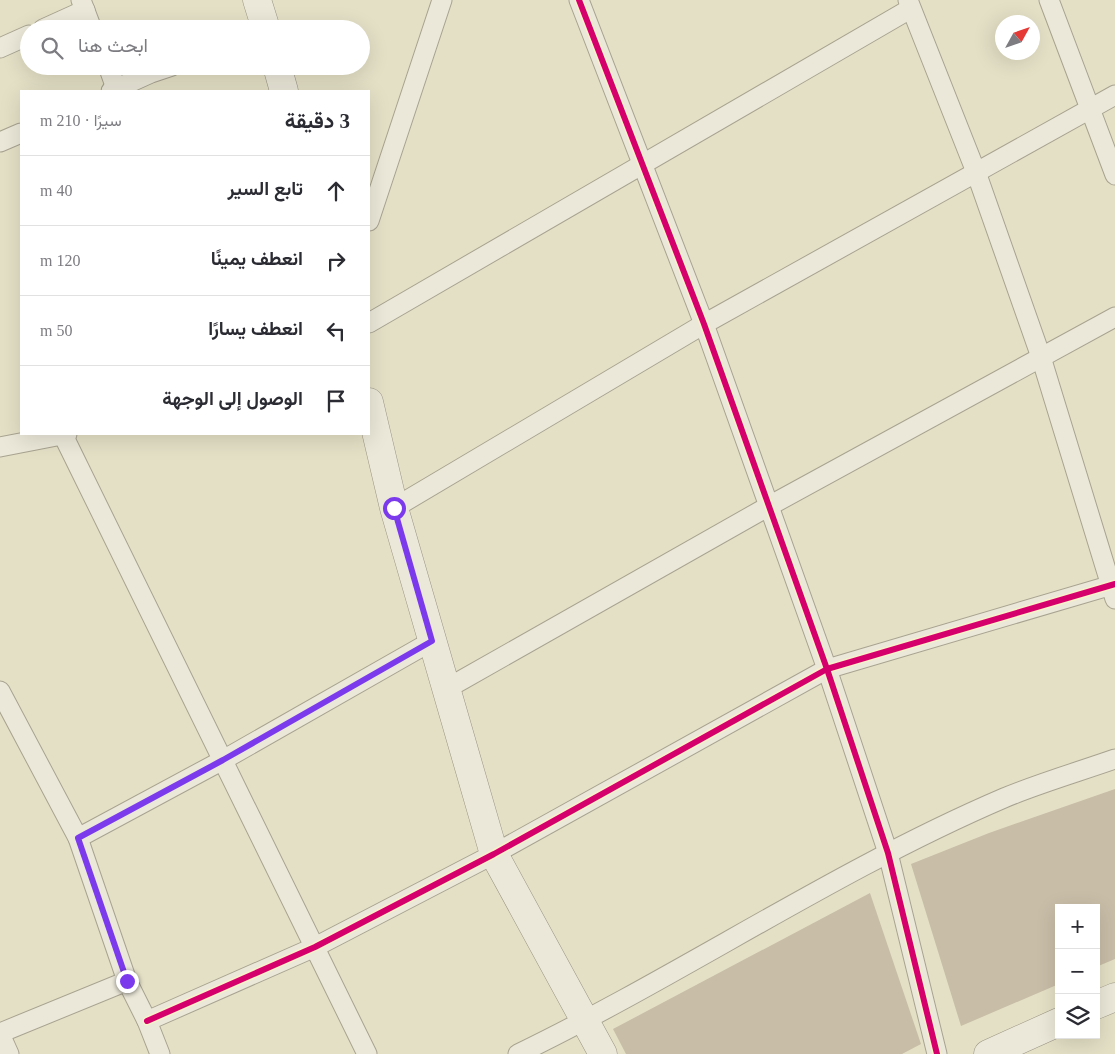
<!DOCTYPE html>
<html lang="ar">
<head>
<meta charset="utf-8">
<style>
  :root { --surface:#fff; --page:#f2f2f3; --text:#2b2b33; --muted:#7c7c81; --line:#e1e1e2 }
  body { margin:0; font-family:"Times New Roman",Vazirmatn,serif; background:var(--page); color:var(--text); direction:rtl }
  .controls { position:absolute; right:15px; bottom:15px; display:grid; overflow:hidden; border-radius:0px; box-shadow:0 5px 20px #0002 }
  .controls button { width:45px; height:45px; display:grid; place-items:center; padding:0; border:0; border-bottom:1px solid var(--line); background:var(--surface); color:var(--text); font:25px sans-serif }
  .compass { position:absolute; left:995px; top:15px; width:45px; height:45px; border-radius:50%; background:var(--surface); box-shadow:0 5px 20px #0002; rotate:50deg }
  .stop { position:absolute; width:15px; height:15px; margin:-11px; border:4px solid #7c3aed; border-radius:50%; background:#fff }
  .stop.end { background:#7c3aed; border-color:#fff; box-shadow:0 1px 5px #0008 }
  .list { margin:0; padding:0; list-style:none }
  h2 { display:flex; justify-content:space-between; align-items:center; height:65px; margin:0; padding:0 20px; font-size:21px }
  h2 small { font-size:16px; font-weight:400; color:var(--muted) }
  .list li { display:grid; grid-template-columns:32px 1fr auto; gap:15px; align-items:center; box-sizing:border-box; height:70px; padding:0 20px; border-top:1px solid var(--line) }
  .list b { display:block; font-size:19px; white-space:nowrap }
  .list em { font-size:16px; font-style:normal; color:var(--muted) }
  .icon { flex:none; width:28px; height:28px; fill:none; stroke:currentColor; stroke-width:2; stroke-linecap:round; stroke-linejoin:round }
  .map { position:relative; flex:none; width:1115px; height:1054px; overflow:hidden; direction:ltr }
  .search { position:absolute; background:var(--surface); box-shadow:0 5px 20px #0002; left:20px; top:20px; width:350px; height:55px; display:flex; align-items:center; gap:12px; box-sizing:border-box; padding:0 18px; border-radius:28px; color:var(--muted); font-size:19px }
  .panel { position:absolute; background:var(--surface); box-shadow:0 5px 20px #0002; left:20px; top:90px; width:350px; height:345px; border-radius:0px; direction:rtl }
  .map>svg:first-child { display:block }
  .building { fill:#c8bda7 }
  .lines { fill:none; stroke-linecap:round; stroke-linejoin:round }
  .street-casing { stroke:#a8a390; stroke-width:21 }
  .secondary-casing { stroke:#989280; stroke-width:29 }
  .street { stroke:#ebe8d9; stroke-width:19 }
  .secondary { stroke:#ebe8d9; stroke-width:28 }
  .cycleway-casing { stroke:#f8f2c9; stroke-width:9 }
  .cycleway { stroke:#d6006c; stroke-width:6 }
  .route { stroke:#7c3aed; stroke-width:6 }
</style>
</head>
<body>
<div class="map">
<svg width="1115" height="1054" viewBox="0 0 1115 1054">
  <rect width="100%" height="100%" fill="#e4e0c6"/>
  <g class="building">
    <polygon points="1115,789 1115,959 1096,967 1096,908 1059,908 1059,984 961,1026 911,864 989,833"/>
    <polygon points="870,893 921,1044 902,1054 626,1054 613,1029"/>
  </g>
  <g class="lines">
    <g class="street-casing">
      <g id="street">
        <polyline points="81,0 92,29"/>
        <polyline points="579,0 704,324 827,669 888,853 937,1054"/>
        <polyline points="908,0 976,172 1041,357 1115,599"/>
        <polyline points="1049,0 1115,175"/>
        <polyline points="43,29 85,10"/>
        <polyline points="0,48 29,35"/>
        <polyline points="108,66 117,91"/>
        <polyline points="111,91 151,73 172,66"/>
        <polyline points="0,142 21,133"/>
        <polyline points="369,221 442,0"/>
        <polyline points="369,323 910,9"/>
        <polyline points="63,435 367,1054"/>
        <polyline points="0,447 67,434"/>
        <polyline points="394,508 704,324 1115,95"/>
        <polyline points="446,689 769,506 1115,317"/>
        <polyline points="0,691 78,838 127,981 147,1021 160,1054"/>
        <polyline points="78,838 223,760 432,641"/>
        <polyline points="147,1021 315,947 494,854 827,669 1115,584"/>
        <polyline points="0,1033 127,981"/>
        <polyline points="0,1034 9,1054"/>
        <path d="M518,1054c165,-80 318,-184 486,-256 36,-15 74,-26 111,-39"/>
      </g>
    </g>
    <g class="secondary-casing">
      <g id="secondary">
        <polyline points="257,0 266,29"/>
        <polyline points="277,66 284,91"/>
        <polyline points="369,402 394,508 494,854 603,1054"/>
        <polyline points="1096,1005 1115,997"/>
        <polyline points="988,1054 1059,1022"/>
      </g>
    </g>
    <use href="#street" class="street"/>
    <use href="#secondary" class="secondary"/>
    <g class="cycleway-casing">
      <g id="cycleway">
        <polyline points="579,0 704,324 827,669 888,853 937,1054"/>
        <polyline points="147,1021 315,947 494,854 827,669 1115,584"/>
      </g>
    </g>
    <use href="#cycleway" class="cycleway"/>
  </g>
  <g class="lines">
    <polyline class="route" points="127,981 78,838 223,760 432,641 394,508"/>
  </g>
</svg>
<div class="controls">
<button>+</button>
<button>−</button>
<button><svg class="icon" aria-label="layers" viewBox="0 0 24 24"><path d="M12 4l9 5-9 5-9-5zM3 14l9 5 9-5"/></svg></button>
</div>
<svg class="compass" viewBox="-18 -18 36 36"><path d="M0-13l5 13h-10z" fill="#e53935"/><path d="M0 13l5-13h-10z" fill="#7c7c81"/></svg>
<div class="stop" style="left:394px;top:508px"></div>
<div class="stop end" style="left:127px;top:981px"></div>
<div class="search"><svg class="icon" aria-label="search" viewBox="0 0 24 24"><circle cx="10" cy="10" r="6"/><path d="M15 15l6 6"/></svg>ابحث هنا</div>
<section class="panel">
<h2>3 دقيقة<small>سيرًا · 210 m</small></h2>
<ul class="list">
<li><svg class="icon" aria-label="ahead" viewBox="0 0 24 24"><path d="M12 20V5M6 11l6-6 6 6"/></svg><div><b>تابع السير</b></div><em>40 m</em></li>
<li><svg class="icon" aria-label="right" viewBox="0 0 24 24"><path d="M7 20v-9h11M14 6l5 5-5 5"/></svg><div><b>انعطف يمينًا</b></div><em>120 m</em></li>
<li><svg class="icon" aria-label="left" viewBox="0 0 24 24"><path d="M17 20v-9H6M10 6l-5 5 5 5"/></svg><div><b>انعطف يسارًا</b></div><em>50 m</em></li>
<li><svg class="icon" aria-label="arrive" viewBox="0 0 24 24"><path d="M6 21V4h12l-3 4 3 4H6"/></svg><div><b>الوصول إلى الوجهة</b></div></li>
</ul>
</section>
</div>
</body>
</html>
